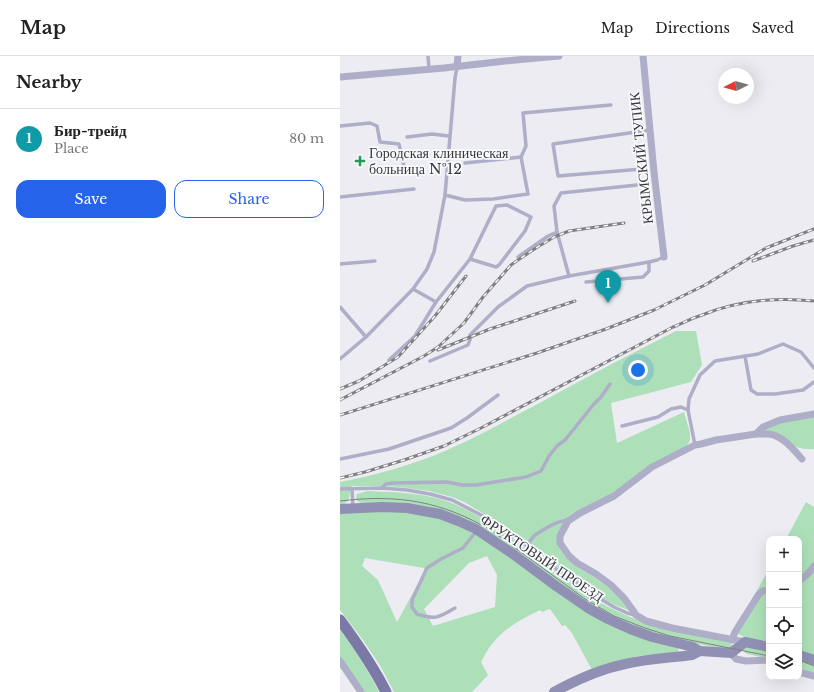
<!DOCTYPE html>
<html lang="en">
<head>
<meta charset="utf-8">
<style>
  :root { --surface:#fff; --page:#f2f2f2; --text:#222; --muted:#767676; --line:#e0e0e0; --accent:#2563eb }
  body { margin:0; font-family:"Libre Baskerville",serif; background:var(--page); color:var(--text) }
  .controls { position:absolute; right:12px; bottom:12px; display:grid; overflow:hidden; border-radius:8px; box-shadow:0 4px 16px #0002 }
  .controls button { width:36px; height:36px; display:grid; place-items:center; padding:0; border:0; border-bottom:1px solid var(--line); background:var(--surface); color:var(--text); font:20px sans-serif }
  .compass { position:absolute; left:378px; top:12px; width:36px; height:36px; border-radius:50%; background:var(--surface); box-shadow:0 4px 16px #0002; rotate:264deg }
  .you { position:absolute; left:298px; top:314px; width:14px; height:14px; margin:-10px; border:3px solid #fff; border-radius:50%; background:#1a73e8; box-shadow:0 0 0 6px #1a73e833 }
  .badge { display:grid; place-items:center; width:26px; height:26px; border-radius:50%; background:var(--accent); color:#fff; font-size:13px; font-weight:700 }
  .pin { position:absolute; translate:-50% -33px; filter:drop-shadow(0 1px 2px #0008) }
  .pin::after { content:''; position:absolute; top:21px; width:14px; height:12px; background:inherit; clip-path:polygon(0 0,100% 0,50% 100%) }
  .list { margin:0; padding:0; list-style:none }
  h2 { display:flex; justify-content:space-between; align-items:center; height:52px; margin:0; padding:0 16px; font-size:17px }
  h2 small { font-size:13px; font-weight:400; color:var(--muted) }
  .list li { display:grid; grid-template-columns:26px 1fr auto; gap:12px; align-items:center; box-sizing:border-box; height:60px; padding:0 16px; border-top:1px solid var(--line) }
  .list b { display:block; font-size:15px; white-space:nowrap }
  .list p { margin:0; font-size:13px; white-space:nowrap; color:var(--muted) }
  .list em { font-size:13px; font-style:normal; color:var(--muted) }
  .actions { display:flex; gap:8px; padding:12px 16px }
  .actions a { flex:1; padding:9px 0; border:1px solid var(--accent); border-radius:12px; text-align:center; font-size:14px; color:var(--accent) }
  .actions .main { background:var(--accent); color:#fff }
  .icon { flex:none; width:22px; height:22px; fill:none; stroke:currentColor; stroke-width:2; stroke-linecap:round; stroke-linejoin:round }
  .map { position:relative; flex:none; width:474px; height:636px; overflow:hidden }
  header { display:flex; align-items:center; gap:24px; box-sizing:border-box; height:56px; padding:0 20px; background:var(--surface); border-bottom:1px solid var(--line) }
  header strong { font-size:19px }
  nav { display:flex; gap:22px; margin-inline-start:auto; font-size:14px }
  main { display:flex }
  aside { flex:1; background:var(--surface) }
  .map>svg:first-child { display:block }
  .green { fill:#ade0b8; fill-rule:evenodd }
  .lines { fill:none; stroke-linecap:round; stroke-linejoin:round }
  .lane { stroke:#aeaec8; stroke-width:3.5 }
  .street { stroke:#aeaec8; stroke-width:7 }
  .secondary { stroke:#9090b4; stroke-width:10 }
  .primary { stroke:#7b79a6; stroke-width:11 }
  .tram { stroke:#808083; stroke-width:1 }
  .rail-casing { stroke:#808083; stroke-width:3 }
  .rail { stroke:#f9fafe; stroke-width:1.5; stroke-dasharray:4.5; stroke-linecap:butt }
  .poi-dot { fill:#279852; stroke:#f9fafe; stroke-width:1.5 }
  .labels { text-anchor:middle; stroke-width:3.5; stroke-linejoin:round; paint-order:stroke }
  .poi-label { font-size:14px; fill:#38383a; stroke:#f9fafe; text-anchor:start }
  .street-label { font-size:14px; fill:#38383a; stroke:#f9fafe }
</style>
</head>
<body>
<header>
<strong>Map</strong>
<nav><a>Map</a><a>Directions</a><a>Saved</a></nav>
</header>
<main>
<aside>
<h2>Nearby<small></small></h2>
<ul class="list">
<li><span class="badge" style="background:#0f9aa8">1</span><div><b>Бир-трейд</b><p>Place</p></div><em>80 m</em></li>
</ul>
<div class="actions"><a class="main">Save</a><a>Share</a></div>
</aside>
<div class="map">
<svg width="474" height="636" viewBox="0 0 474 636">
  <rect width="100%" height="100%" fill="#ececf2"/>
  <g class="green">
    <path d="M336,275h20l6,34 -11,17 -80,21 6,40 67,-31 6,21v8l-4,6 -75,47 -33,16 -11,7 -10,18v9l4,7 6,8 8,7 19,11 15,11 13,12 7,8 -1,2 -13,-5 -28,-16 -46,-34 -42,-32 -35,-21 -12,-5 -23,-6 -22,-3 -20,-2h-35c-3,10 -2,17 -12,20v-24c36,-7 73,-17 107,-32 30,-13 58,-29 87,-44 47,-26 94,-51 142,-75z"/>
    <path d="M474,360v33c-18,2 -34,-10 -49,-17l-2,-4 10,-5z"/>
    <path d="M28,435c28,1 58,2 84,12 15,7 32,15 45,25 14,9 26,19 39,29 13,10 26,19 39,29 9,6 18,13 28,18 40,22 80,30 124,37l4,2 1,3 -2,4 -8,-1 -53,-11 -25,-8 -47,-20 -120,-85 -116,-22 -4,-2 -1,-4 1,-3z"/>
    <polygon points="466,446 474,451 474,600 459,595 459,483 446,483"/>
    <path d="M42,454l24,2 31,6 35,14 20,11 61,46 124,58 2,3 -1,2 -2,1 -38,3 -14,3 -32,11 -20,-37 -7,-8 -3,1 -12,-17 -8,3 -2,-2c-16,8 -36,18 -47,33 -5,5 -8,12 -12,19l7,13 -16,17h-78l-13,-25 -18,-27 -23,-30v-97zM147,500l10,19 -2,32 -62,19 -9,-17 45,-46zM25,502l59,10 1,3 -28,51 -19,-42 -16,-14z"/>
    <polygon points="429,513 429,586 404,581 393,575 402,561"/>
    <path d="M0,574c15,20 28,40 39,62h-16l-23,-34z"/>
    <polygon points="407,589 429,594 429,603 407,598 404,596 403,593"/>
    <polygon points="459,603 474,608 474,617 459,612"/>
  </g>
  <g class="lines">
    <g class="lane">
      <polyline points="88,0 89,13"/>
      <polyline points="0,70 30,67 37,70 40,86 59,88 64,111"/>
      <polyline points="67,81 92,78 109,80"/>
      <polyline points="181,101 186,90 183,57 271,49"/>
      <polyline points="302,113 218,120 213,88 310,74"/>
      <polyline points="105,139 125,144 153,143 188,138 181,101 125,107"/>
      <polyline points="0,141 74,133"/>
      <polyline points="217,176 229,220 309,206 317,204 324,201"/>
      <polyline points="178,201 208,180 217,176 214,150 221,137 297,129"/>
      <polyline points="0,208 35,205"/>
      <polyline points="246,226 303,221 309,215 309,206"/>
      <polyline points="73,233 96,246"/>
      <polyline points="0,251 26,281"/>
      <polyline points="405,300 411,334 417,338 435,338 463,334 474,326"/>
      <polyline points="0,303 26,281 73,233 87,213 94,196 105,139 115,22 117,11"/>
      <polyline points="49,304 75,280 96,246 130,203 156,150 167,149 191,161 185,175 159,209 156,211 130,203"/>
      <polyline points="90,305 128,289 131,281 130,279 158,251 187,230 229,220"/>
      <polyline points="282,370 318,361 331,353 341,351 348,354"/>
      <polyline points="355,389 348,354 349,343 360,319 375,305 418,298 443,288 461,296 474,312"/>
      <polyline points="0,403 49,393 111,372 127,362 158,339"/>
      <polyline points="42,432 46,428 54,427 107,426 122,429 136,429 186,421 201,415 209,400 217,390 225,384 254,348 261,341 270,328"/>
      <polyline points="0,433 42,432 67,434 90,438 112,444 141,459 187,490 199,501 246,534 274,551 287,557 295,559"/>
      <polyline points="12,433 13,452"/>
      <path d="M187,490c2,-4 5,-8 8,-11 7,-5 25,-16 33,-14"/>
      <path d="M115,552c-17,10 -19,12 -38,6l-5,-7v-7l15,-32 14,-9 22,-11 11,-14 2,-3"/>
    </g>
    <g class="street">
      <polyline points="303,0 314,116 324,201"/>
      <polyline points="117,10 118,0"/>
      <polyline points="0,21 104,12 165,5 219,0"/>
      <path d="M416,378c4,0 8,0 13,0 14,2 24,15 33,25"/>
      <path d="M459,525c6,-4 11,-9 15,-15"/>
      <polyline points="392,584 395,576 419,538 423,535 429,534"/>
      <polyline points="405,586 332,572 306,565 296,559 292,553 284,542 271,529 256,518 237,507 229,500 220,487 220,480 228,465 240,457 274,440 312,411 355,389 361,388 376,384 416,378 423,371 440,364 474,358"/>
      <polyline points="391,597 396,603 406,605 427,604 429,605"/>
      <polyline points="0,605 21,636"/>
      <polyline points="459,616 474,620"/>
    </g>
    <g class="secondary">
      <polyline points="0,453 42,451 67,452 100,458 118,465 136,473 173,498 216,530 248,552 268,563 290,573 312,581 353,591 360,595 391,597 405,586 429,591"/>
      <polyline points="459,599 474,604"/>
      <path d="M214,636c22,-12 47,-23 71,-28 22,-5 45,-6 67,-9l8,-4"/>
    </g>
    <path class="primary" d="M0,564c17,23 33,46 46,72"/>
    <g class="tram">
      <path d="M0,445c58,-7 102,0 152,30l93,68 29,17 31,12 25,8 99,20"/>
      <polyline points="459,604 474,610"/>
    </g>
    <g class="rail-casing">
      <g id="rail">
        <polyline points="413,205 453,190 474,184"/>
        <polyline points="98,294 150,273 235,245"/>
        <polyline points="0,333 19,325 58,301 95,260 126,220"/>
        <polyline points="0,344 84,300 98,291 124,267 143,241 171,209 178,204 196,192 214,181 229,175 284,167"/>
        <polyline points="0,359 197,297 266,273 314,254 365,229 426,192 474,173"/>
        <path d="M0,422l25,-6 39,-12 40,-14 37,-18 192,-101c10,-4 19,-9 29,-12 35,-14 75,-18 112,-14"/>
      </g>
    </g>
    <use href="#rail" class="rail"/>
  </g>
  <path class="poi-dot" d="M18 99h4v4h4v4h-4v4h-4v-4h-4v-4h4z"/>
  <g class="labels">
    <g class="poi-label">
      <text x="29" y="102">Городская клиническая<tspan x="29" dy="16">больница №12</tspan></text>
    </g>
    <g class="street-label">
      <text transform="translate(301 102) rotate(-96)" y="5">КРЫМСКИЙ ТУПИК</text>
      <text transform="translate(202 502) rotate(34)" y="5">ФРУКТОВЫЙ ПРОЕЗД</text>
    </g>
  </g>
</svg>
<div class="controls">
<button>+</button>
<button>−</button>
<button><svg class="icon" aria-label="locate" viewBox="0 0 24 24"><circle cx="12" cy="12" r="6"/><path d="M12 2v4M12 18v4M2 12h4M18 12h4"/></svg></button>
<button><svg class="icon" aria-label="layers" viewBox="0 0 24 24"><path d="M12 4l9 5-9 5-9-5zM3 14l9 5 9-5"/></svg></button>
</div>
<svg class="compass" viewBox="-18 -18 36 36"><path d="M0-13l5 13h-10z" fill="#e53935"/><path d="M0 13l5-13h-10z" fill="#767676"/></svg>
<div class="you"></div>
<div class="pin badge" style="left:268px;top:247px;background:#0f9aa8">1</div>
</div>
</main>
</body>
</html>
